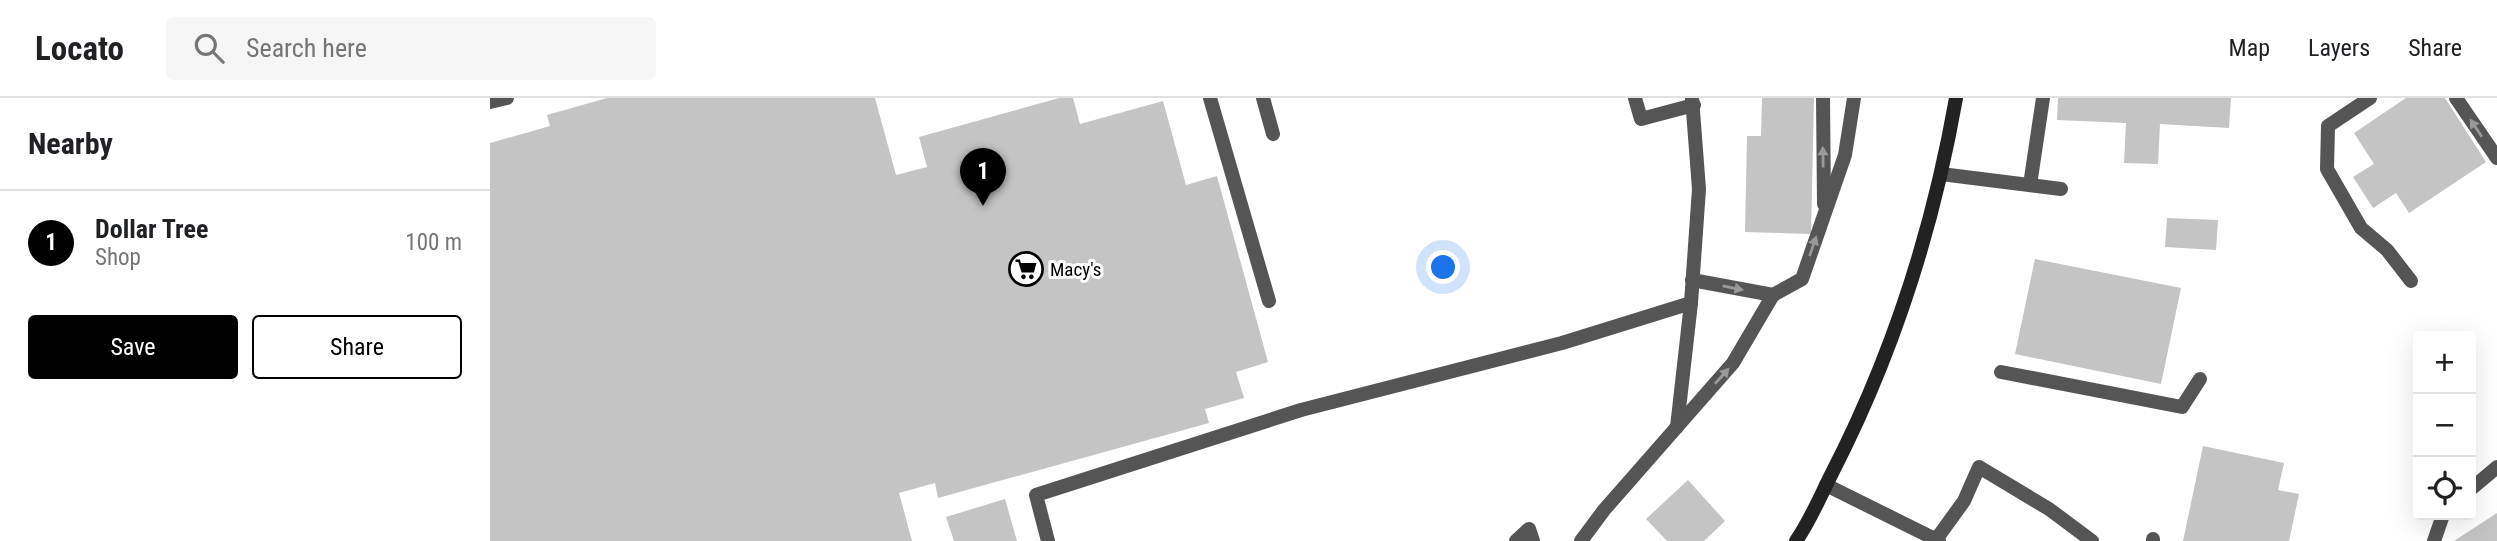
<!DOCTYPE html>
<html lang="en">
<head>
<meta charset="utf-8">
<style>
  :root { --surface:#fff; --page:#f6f6f6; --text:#202124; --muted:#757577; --line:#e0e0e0; --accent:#000 }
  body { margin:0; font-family:"Roboto Condensed",sans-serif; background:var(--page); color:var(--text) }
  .controls { position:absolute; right:21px; bottom:21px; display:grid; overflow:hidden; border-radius:7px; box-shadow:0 7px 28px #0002 }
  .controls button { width:63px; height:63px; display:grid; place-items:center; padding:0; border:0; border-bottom:2px solid var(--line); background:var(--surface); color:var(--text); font:35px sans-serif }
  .you { position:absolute; left:954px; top:170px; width:24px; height:24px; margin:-18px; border:5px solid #fff; border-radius:50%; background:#1a73e8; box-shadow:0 0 0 10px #1a73e833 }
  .badge { display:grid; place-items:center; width:46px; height:46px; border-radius:50%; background:var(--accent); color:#fff; font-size:23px; font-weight:700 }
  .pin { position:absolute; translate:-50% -58px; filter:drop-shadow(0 2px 4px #0008) }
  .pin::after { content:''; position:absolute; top:37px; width:24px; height:21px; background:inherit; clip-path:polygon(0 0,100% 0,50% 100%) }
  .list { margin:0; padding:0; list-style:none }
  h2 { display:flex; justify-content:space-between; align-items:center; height:91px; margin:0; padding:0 28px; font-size:30px }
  h2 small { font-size:23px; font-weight:400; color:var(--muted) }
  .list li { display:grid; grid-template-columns:46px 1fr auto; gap:21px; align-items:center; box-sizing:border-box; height:105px; padding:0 28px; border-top:2px solid var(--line) }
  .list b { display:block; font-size:26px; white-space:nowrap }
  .list p { margin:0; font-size:23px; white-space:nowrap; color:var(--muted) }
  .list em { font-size:23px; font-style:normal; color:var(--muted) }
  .actions { display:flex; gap:14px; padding:21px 28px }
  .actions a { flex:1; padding:16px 0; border:2px solid var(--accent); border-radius:7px; text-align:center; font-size:24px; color:var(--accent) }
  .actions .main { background:var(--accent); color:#fff }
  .icon { flex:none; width:38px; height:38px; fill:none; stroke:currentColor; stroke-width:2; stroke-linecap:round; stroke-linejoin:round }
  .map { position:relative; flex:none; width:2007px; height:443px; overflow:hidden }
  header { display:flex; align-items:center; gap:42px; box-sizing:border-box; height:98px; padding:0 35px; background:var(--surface); border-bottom:2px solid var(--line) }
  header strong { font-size:33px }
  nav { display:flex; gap:38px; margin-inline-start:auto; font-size:24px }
  .search { width:490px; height:63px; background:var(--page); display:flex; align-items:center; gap:18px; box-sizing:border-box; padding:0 24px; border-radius:7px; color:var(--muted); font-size:26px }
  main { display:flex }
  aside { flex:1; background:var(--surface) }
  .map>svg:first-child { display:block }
  .building { fill:#c4c4c4 }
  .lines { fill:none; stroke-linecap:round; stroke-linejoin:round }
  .service { stroke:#555; stroke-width:14 }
  .secondary { stroke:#222; stroke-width:14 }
  .oneway { fill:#999 }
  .labels { text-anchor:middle; stroke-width:6; stroke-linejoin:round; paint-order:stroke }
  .poi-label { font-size:19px; fill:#000; stroke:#fff; text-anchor:start }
</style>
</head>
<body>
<header>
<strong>Locato</strong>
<div class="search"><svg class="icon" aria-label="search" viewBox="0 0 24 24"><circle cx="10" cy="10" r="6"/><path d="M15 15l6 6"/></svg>Search here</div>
<nav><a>Map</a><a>Layers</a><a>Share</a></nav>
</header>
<main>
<aside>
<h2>Nearby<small></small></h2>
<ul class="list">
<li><span class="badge">1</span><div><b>Dollar Tree</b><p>Shop</p></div><em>100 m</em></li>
</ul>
<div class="actions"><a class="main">Save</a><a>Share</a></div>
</aside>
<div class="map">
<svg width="2007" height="443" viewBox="0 0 2007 443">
  <rect width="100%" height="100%" fill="#fff"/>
  <g class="building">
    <polygon points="117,0 385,0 406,77 437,69 429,39 569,0 583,0 590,26 673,3 696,87 727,78 778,264 746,274 754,300 715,311 719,325 448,400 445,385 409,395 422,443 0,443 0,45 60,28 57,17"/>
    <polygon points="1272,0 1324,0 1321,136 1255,134 1257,38 1271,38"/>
    <polygon points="1568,0 1741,0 1739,30 1670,26 1668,66 1634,65 1636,25 1567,22"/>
    <polygon points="1916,0 1955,0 1996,64 1919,115 1906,95 1883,110 1863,79 1884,66 1864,35"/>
    <polygon points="1677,120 1728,122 1726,152 1675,149"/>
    <polygon points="1545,161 1691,190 1671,286 1525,256"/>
    <polygon points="1713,348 1794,365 1788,392 1809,396 1799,443 1693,443"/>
    <polygon points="1198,382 1235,423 1214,443 1177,443 1156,421"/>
    <polygon points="515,401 527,443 464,443 456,419"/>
    <polygon points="2007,415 2007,443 1964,443"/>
  </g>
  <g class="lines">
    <g class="service">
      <polyline points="720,0 779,203"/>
      <polyline points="773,0 783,36"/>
      <polyline points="1145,0 1151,21 1204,7"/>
      <polyline points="1333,0 1334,106"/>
      <polyline points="1880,0 1838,28 1837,71 1871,130 1897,152 1921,183"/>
      <polyline points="1966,0 2007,60"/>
      <polyline points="0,4 17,0"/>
      <polyline points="1451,76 1571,91"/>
      <polyline points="1540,87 1553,0"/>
      <polyline points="1202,182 1283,197"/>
      <polyline points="1511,274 1692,309 1710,281"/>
      <polyline points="1187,329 1201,205 1209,91 1202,0"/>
      <polyline points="1336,387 1449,443"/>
      <polyline points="1981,391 2007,369"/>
      <polyline points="558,443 546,397 811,312 1072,245 1201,205"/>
      <polyline points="1026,443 1039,431 1043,443"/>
      <polyline points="1091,443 1114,412 1243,265 1283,197 1312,181 1355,57 1364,0"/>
      <polyline points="1445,443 1474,403 1489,369 1559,411 1602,443"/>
      <polyline points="1663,443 1663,441"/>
      <polyline points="1944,443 1953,417"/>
    </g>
    <path class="secondary" d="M1306,443c14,-20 24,-44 35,-66 61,-118 102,-246 125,-377"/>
  </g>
  <defs><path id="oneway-solid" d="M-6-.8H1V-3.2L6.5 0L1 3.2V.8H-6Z" transform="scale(1.75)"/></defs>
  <g class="oneway">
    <use href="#oneway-solid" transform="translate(1986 30) rotate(-124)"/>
    <use href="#oneway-solid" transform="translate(1333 59) rotate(-91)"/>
    <use href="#oneway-solid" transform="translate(1323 148) rotate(-71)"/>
    <use href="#oneway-solid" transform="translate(1243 190) rotate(11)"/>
    <use href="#oneway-solid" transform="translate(1232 278) rotate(-48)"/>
  </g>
  <defs>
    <g id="supermarket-ring" transform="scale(1.75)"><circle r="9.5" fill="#fff" stroke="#000" stroke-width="1.5"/><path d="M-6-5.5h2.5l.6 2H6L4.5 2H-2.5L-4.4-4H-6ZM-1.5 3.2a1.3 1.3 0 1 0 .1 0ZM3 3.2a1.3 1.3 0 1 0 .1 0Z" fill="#000"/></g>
  </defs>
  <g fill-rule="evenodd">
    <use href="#supermarket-ring" x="536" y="171"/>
  </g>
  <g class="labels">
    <g class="poi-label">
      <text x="560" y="178">Macy's</text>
    </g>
  </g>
</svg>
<div class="controls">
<button>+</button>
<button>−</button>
<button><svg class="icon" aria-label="locate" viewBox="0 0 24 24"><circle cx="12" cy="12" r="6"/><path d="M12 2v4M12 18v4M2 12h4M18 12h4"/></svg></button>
</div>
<div class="you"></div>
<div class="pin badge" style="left:493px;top:108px">1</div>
</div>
</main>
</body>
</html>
